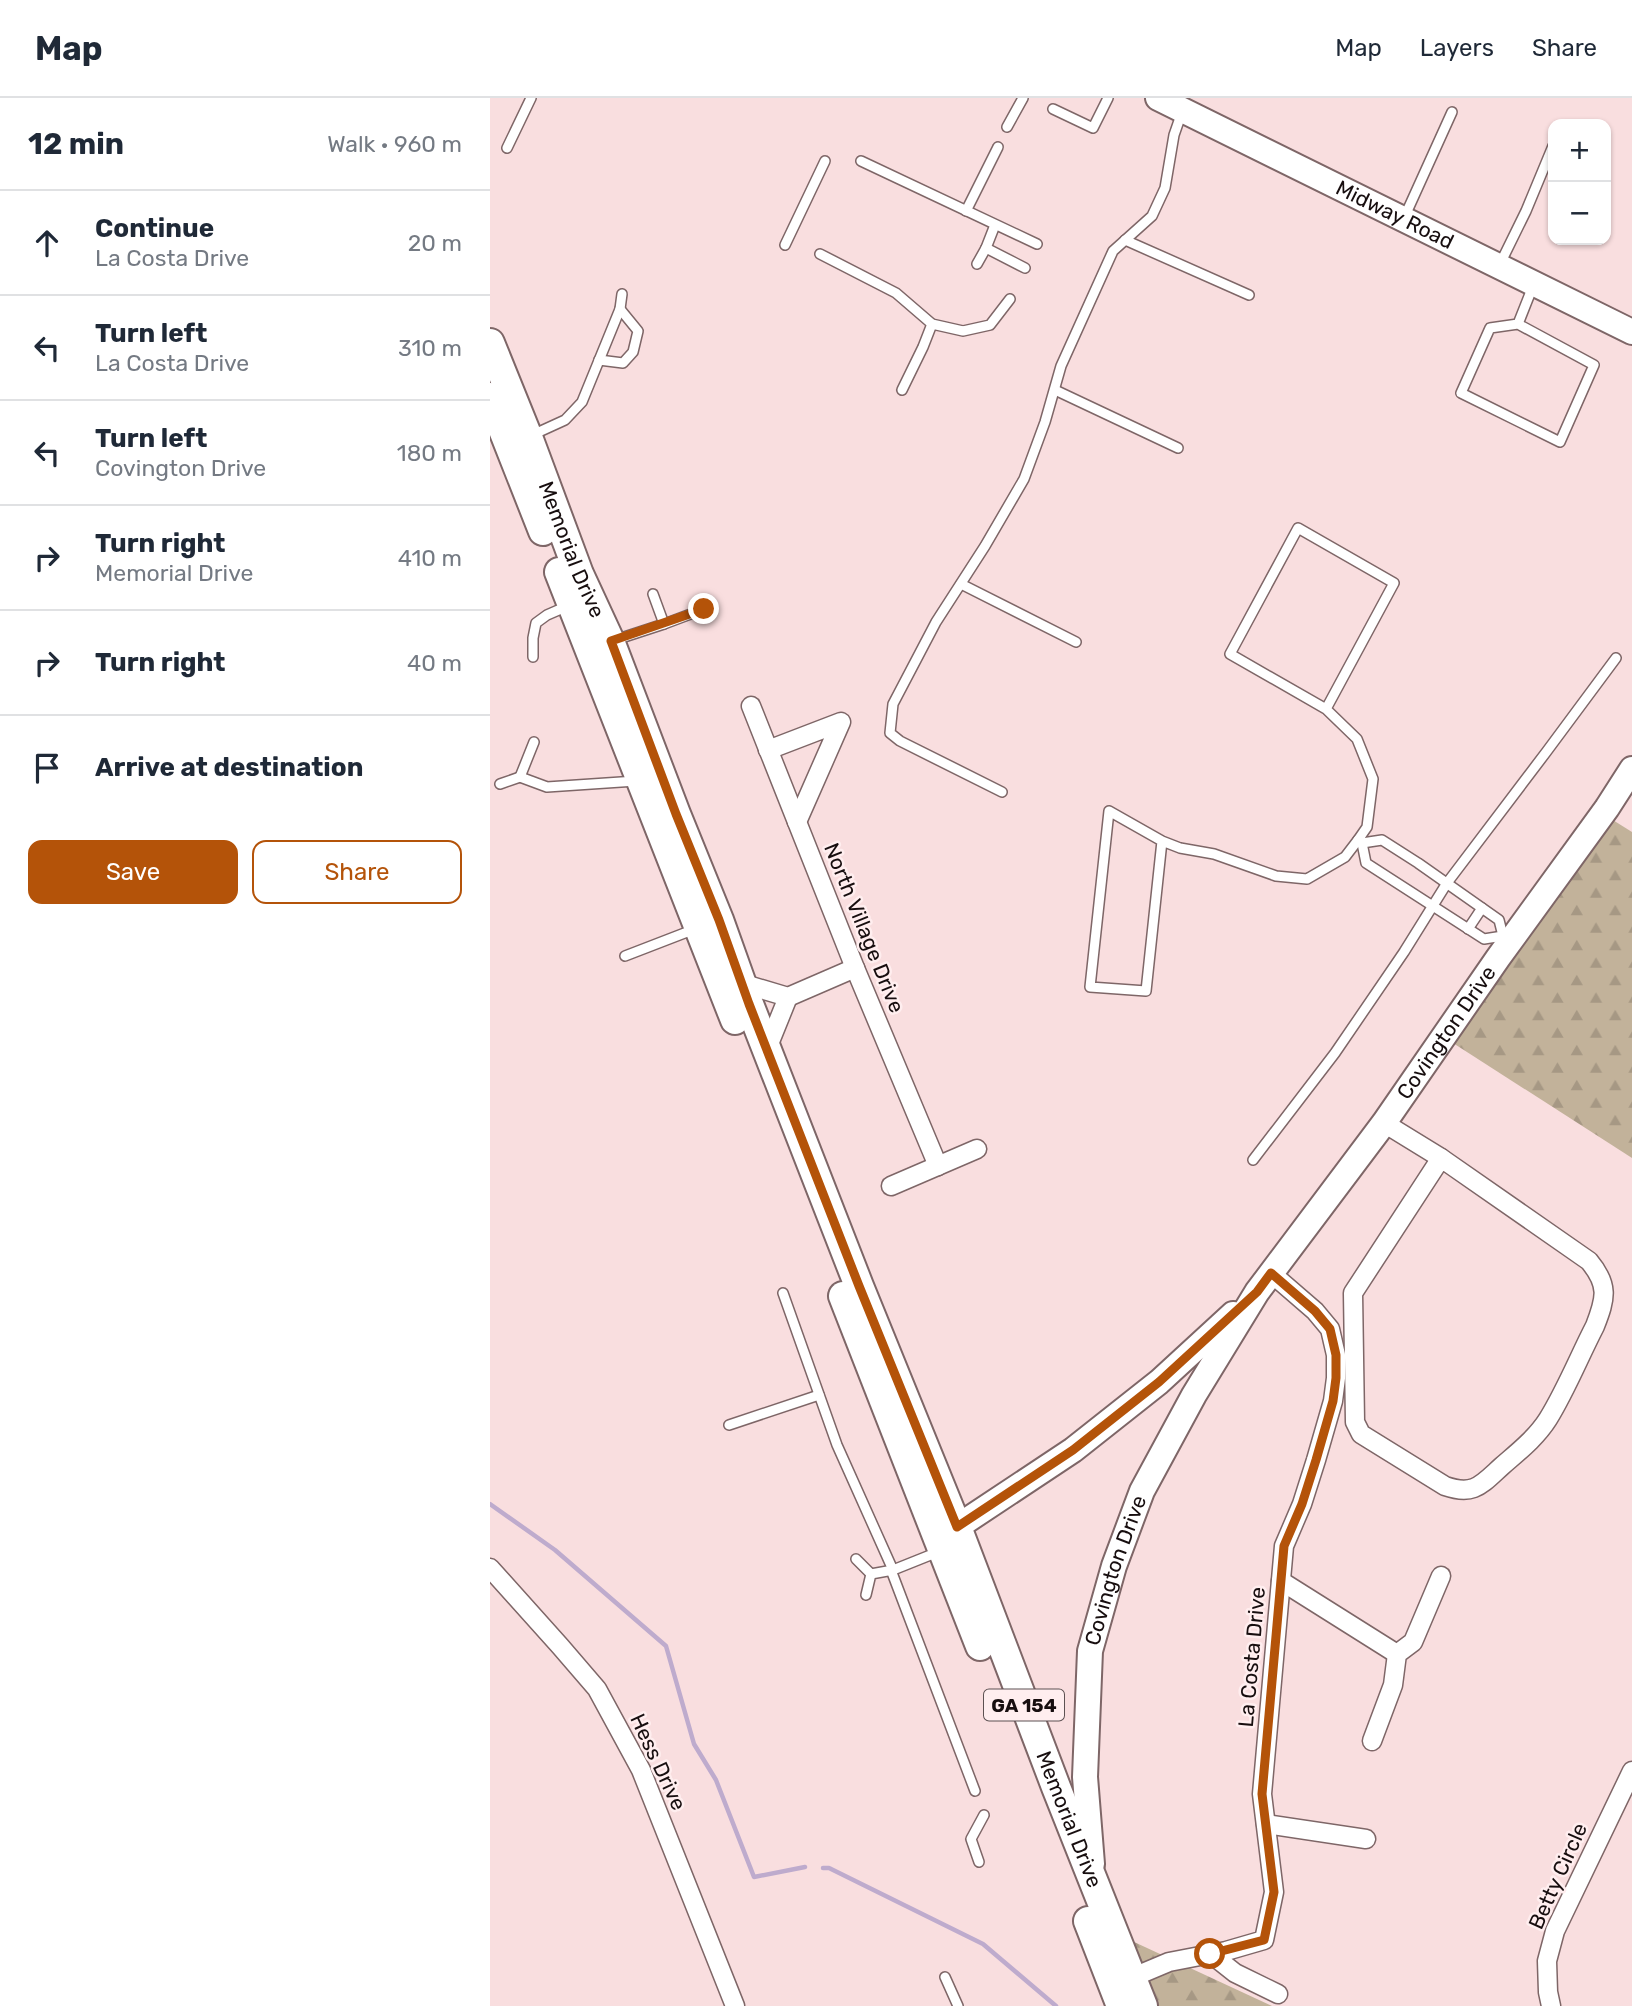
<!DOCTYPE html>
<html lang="en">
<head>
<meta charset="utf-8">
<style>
  :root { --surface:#fff; --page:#f6f6f7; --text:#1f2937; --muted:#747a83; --line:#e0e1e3; --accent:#b45309 }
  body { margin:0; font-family:Rubik,sans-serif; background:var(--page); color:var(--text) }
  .controls { position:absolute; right:21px; top:21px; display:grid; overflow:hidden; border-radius:14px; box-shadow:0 2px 5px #0004 }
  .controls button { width:63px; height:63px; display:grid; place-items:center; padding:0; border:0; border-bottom:2px solid var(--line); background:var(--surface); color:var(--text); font:35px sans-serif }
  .stop { position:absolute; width:21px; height:21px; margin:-16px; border:5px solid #b45309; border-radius:50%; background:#fff }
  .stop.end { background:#b45309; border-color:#fff; box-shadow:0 2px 7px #0008 }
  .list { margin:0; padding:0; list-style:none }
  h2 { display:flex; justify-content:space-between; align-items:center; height:91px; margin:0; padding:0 28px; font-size:30px }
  h2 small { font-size:23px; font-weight:400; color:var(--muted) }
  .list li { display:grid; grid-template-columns:46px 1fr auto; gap:21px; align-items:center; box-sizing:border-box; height:105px; padding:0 28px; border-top:2px solid var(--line) }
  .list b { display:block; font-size:26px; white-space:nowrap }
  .list p { margin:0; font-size:23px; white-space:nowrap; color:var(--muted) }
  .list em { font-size:23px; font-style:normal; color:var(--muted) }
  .actions { display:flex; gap:14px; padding:21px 28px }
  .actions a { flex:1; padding:16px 0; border:2px solid var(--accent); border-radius:14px; text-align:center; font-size:24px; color:var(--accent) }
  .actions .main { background:var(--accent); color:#fff }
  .icon { flex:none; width:38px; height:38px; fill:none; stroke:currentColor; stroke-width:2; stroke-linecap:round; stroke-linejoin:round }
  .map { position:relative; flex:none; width:1142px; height:1908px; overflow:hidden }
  header { display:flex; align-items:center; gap:42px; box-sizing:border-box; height:98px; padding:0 35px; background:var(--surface); border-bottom:2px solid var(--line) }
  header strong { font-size:33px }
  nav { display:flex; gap:38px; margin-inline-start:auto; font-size:24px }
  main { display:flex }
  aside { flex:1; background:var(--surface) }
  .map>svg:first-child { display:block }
  .forest { fill:url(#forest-firs) }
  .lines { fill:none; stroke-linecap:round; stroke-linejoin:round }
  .stream { stroke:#beabcd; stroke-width:4.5 }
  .lane-casing { stroke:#7e6667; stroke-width:12 }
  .street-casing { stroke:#7e6667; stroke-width:21 }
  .secondary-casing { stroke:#7e6667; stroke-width:28 }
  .primary-casing { stroke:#7e6667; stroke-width:32 }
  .lane { stroke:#fff; stroke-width:9 }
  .street { stroke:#fff; stroke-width:18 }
  .secondary { stroke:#fff; stroke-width:24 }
  .primary { stroke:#fff; stroke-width:28 }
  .route { stroke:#b45309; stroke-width:9 }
  .labels { text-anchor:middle; stroke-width:5; stroke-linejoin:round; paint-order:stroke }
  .shield { fill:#ffeeef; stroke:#5d5152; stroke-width:2 }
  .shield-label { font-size:19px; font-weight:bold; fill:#170e0f }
  .street-label { font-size:21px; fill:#170e0f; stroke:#ffeeef }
</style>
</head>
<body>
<header>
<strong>Map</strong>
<nav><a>Map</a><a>Layers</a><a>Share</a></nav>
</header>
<main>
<aside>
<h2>12 min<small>Walk · 960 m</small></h2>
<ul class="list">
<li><svg class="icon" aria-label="ahead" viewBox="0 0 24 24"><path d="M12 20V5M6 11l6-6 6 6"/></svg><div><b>Continue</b><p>La Costa Drive</p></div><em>20 m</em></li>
<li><svg class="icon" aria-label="left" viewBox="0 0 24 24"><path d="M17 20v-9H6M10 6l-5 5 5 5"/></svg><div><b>Turn left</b><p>La Costa Drive</p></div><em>310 m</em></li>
<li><svg class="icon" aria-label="left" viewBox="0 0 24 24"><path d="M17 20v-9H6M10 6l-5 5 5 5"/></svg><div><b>Turn left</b><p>Covington Drive</p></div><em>180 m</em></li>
<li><svg class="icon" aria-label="right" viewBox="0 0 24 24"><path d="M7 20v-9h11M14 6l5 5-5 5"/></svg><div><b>Turn right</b><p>Memorial Drive</p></div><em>410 m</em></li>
<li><svg class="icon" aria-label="right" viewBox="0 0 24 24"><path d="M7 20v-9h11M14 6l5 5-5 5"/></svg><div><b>Turn right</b></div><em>40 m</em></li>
<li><svg class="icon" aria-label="arrive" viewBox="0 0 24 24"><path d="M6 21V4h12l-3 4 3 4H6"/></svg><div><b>Arrive at destination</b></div></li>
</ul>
<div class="actions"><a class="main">Save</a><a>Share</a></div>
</aside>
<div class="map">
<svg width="1142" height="1908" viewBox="0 0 1142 1908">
  <defs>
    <pattern id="forest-firs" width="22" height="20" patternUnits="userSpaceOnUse" patternTransform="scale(1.75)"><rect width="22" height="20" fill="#c2b29a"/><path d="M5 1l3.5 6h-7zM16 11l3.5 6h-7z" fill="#a69884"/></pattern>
  </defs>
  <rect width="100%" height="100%" fill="#f9dedf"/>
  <g class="forest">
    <polygon points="1110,714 1142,734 1142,1060 949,936"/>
    <polygon points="614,1830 782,1908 645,1908"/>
  </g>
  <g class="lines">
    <g class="stream">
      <polyline points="0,1406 65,1452 176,1548 204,1646 226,1682 264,1779 315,1769"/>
      <polyline points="333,1770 339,1770 493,1846 566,1908"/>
    </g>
    <g class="lane-casing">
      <g id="lane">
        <polyline points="563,11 603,30 618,0"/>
        <polyline points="517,29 533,0"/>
        <polyline points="17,50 41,0"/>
        <polyline points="371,63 547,146"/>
        <polyline points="476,113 508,49"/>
        <polyline points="914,120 962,14"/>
        <polyline points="505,127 496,150 535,170"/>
        <polyline points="635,142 759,197"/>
        <polyline points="295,147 335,63"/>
        <polyline points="330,156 406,195 442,226 473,233 500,227 520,201"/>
        <polyline points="487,166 496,150"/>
        <polyline points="1009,168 1036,113 1063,48"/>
        <polyline points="1028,226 1000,230 971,295 1070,344 1104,267 1028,226 1043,188"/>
        <polyline points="109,262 133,265 143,254 148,233 130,211"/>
        <polyline points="412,292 433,249 442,226"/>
        <polyline points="565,292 688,350"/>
        <polyline points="40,338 75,322 92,304 130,211 132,196"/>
        <polyline points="471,486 586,544"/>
        <polyline points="174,526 214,511"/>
        <polyline points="122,543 174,526 163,496"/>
        <polyline points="43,559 43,540 46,525 57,517 80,507"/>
        <polyline points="836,611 740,556 808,430 904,485 836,611 867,641 883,681 877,729 868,742 872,745 876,765 994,841 1013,838"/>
        <polyline points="44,644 30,679 57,689 146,683"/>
        <polyline points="10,686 30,679"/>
        <polyline points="512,694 410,643 400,635 403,606 446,524 495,448 534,381 555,324 571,268 623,153 662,118 675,90 684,37 692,14"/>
        <polyline points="672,743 656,893 600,889 619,713 672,743 690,750 724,756 786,778 817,781 855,759 868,742"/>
        <polyline points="872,745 892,742 928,765 1009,822 1013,838 1017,841"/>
        <polyline points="978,831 992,810"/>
        <polyline points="135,858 205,831"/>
        <polyline points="763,1062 845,955 914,854 957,785 1057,653 1126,560"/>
        <polyline points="293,1195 347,1347 403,1472"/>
        <polyline points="239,1327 329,1297"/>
        <polyline points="366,1461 381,1476"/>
        <polyline points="401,1472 485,1693"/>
        <polyline points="376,1497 381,1476 403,1472 448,1454"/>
        <polyline points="489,1764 481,1741 494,1717"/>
        <polyline points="455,1879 468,1908"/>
      </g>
    </g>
    <g class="street-casing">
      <g id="street">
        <polyline points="261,608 365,870 448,1068"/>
        <polyline points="278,652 351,624 307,724"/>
        <polyline points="251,885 298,899 365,870"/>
        <polyline points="277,951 298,899"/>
        <polyline points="894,1025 951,1060"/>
        <path d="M951,1060l148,103c20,24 17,37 6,65 -16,31 -29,64 -47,93 -12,19 -30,33 -46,47 -21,19 -28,30 -57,20l-84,-52 -6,-12 -2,-129z"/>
        <polyline points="401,1088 487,1051"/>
        <polyline points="0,1470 70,1548 107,1591 151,1672 245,1908"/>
        <polyline points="791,1483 907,1556"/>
        <polyline points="882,1643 903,1587 907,1556 923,1544 951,1478"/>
        <polyline points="776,1726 876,1741"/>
        <polyline points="721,1856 745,1875 788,1896"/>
        <polyline points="641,1880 679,1864 736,1853 774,1842 784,1794 772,1696 794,1448 812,1406 826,1362 843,1303 846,1280 846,1257 840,1231 825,1213 781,1175"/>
        <polyline points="1061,1908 1058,1894 1057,1863 1065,1833 1142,1673"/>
      </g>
    </g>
    <g class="secondary-casing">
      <g id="secondary">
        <path id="s1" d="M668,0l474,234"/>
        <polyline points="456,1445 467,1429 583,1352 669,1284 743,1216"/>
        <path id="s2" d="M602,1766l-7,-87 5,-126 24,-85 28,-75 52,-96 63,-103 127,-169 114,-165 109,-150 25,-39"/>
      </g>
    </g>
    <g class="primary-casing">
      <g id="primary">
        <path id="s3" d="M0,245l38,94 51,137 31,67 66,173 43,106 30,84 110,282 98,241 99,260 87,219"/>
        <polyline points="0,299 53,433"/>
        <polyline points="69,474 245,922"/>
        <polyline points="353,1198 490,1548"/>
        <polyline points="598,1823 631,1908"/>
      </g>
    </g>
    <use href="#lane" class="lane"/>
    <use href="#street" class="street"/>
    <use href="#secondary" class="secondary"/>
    <use href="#primary" class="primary"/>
  </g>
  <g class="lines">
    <polyline class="route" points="214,511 121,543 186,716 229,822 259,906 369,1188 467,1429 583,1352 669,1284 767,1194 781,1175 825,1213 840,1231 846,1257 846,1280 843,1303 826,1362 812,1406 794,1448 772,1696 784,1794 774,1842 720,1856"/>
  </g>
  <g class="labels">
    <rect class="shield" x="494" y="1591.5" width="80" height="31" rx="5"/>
    <g class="shield-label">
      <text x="534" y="1614">GA 154</text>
    </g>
    <g class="street-label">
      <text dy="7" stroke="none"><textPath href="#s1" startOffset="264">Midway Road</textPath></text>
      <text dy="7" stroke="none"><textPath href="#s3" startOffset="222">Memorial Drive</textPath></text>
      <text transform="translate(374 830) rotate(68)" y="7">North Village Drive</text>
      <text dy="7" stroke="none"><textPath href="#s2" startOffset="933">Covington Drive</textPath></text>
      <text dy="7" stroke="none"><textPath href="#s2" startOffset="298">Covington Drive</textPath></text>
      <text transform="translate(762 1559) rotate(-85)" y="7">La Costa Drive</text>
      <text transform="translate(168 1664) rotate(65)" y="7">Hess Drive</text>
      <text dy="7" stroke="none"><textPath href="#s3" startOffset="1586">Memorial Drive</textPath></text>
      <text transform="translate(1068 1778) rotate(-66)" y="7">Betty Circle</text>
    </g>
  </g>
</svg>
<div class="controls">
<button>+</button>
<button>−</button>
</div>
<div class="stop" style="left:720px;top:1856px"></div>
<div class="stop end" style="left:214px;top:511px"></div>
</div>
</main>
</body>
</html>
